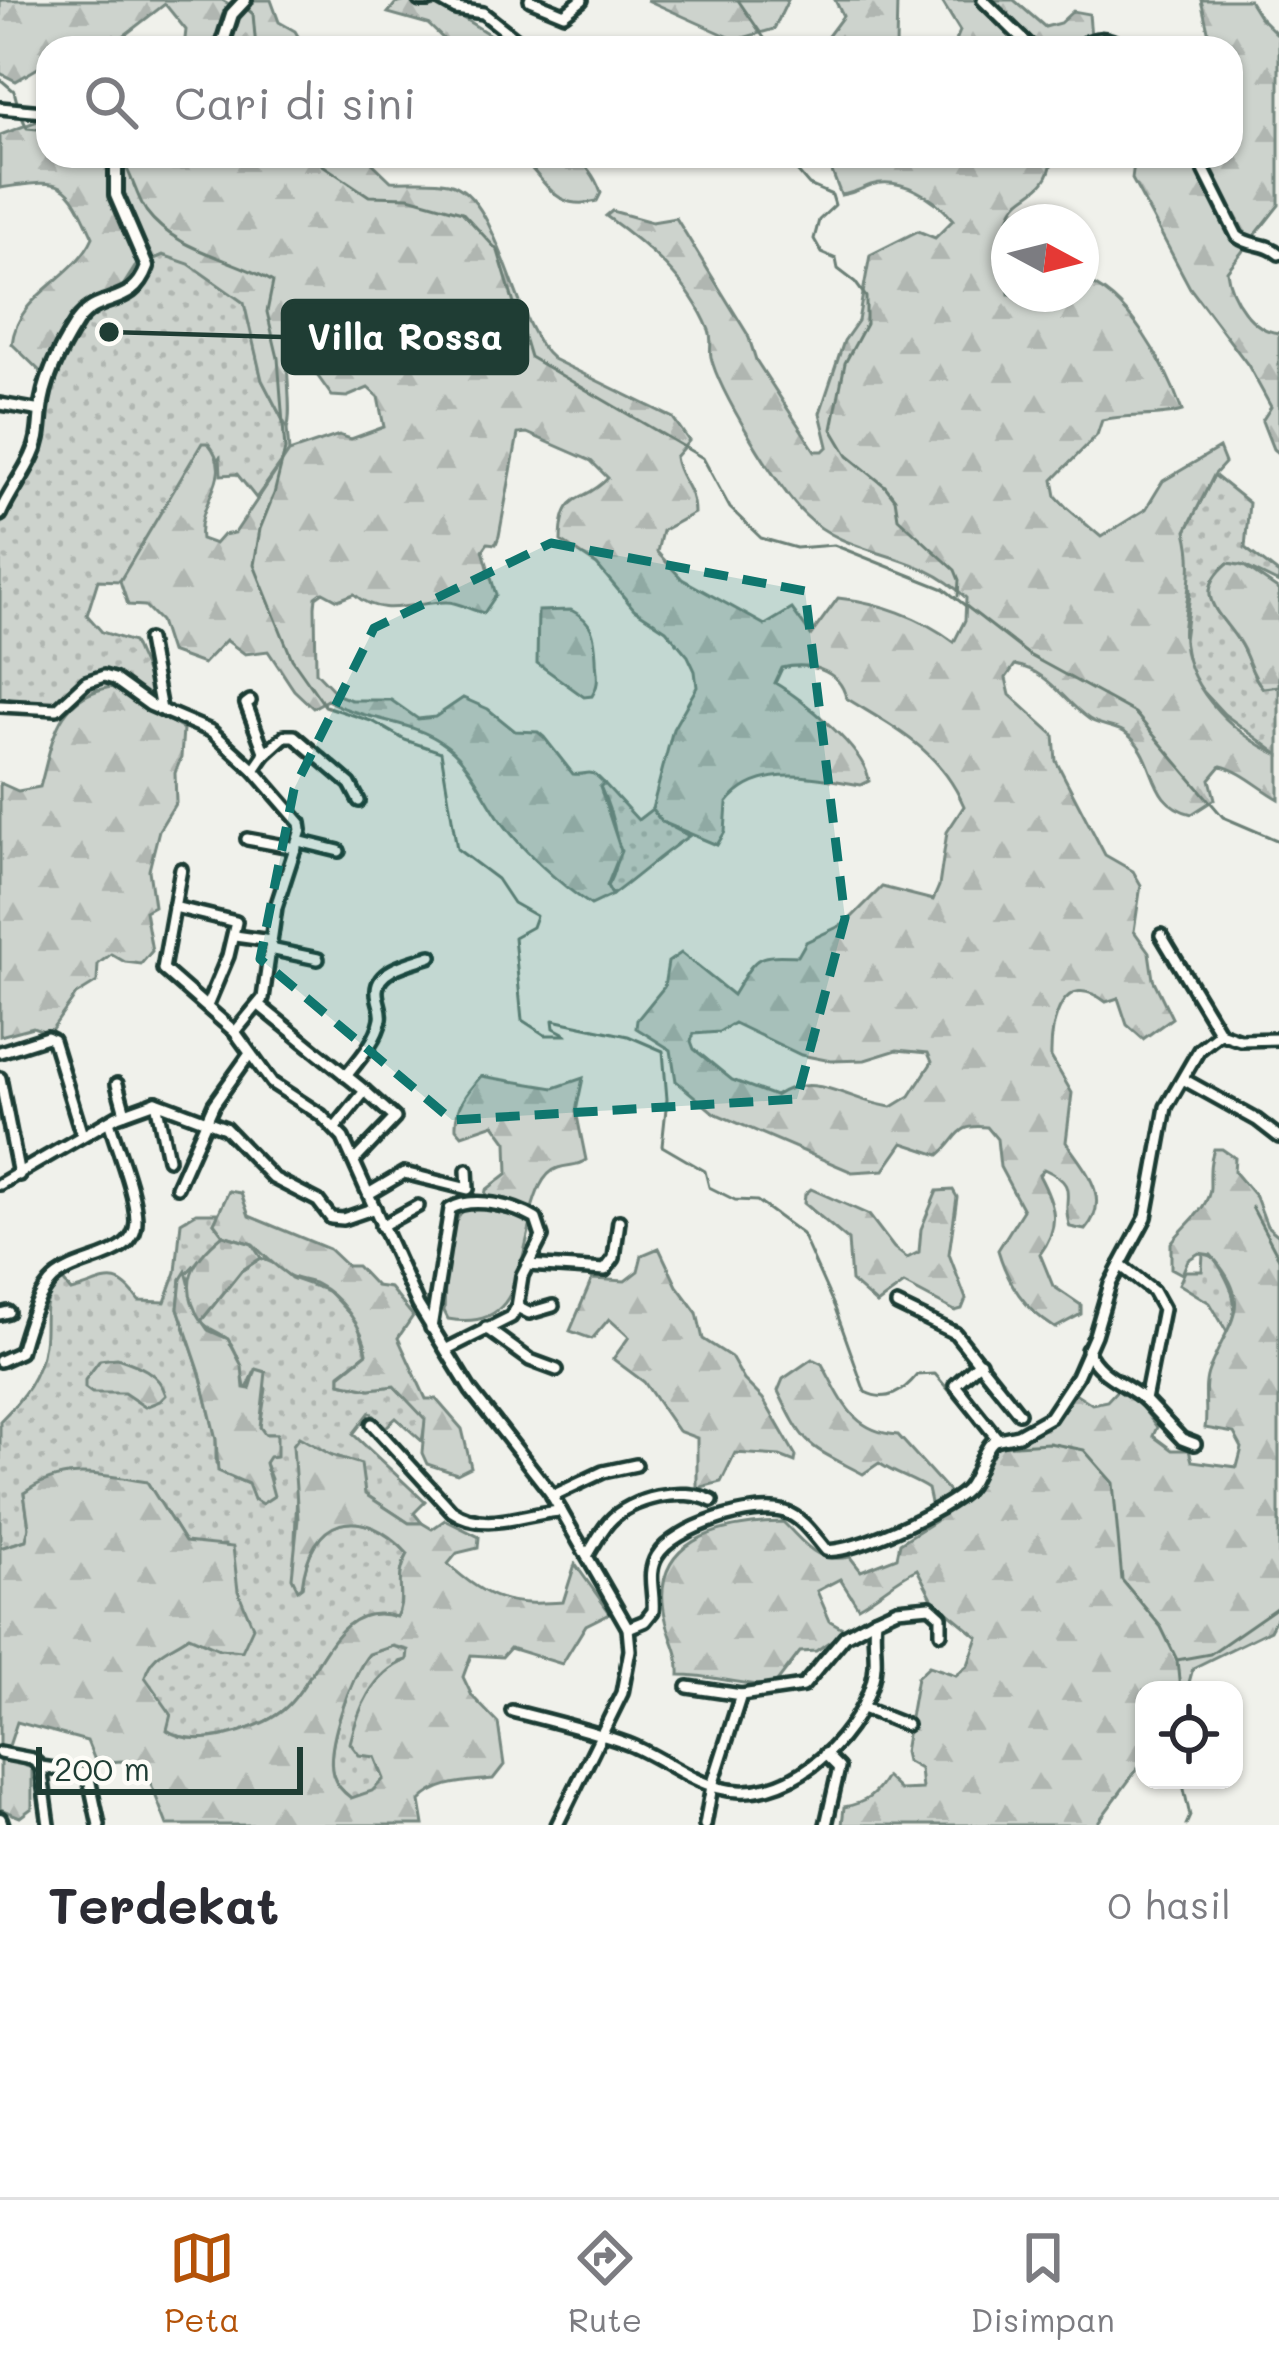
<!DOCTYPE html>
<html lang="id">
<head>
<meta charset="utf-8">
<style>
  :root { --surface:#fff; --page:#f7f7f7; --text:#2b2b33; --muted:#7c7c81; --line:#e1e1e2; --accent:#b45309 }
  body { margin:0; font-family:Mali,sans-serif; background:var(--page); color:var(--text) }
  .controls { position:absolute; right:36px; bottom:36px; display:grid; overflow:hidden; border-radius:24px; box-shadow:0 3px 9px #0004 }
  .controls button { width:108px; height:108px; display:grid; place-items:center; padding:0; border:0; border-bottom:3px solid var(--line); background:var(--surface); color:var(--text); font:60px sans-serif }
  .compass { position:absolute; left:991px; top:204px; width:108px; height:108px; border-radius:50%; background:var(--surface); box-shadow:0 3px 9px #0004; rotate:97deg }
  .scale { position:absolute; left:36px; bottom:30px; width:267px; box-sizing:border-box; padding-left:12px; border:6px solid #1f3d34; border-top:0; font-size:33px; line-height:42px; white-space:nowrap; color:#1f3d34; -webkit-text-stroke:9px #fdfcf7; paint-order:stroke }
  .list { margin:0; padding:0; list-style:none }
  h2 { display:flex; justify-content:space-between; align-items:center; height:156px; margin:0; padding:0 48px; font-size:51px }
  h2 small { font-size:39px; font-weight:400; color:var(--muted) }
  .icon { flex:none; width:66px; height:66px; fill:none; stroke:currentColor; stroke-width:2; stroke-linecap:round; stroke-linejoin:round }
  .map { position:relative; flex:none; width:1279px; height:1825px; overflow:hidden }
  .search { position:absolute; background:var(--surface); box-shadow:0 3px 9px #0004; left:36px; right:36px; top:36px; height:132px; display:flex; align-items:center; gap:30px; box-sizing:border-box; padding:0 42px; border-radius:36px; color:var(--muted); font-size:45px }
  .sheet { height:372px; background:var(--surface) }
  nav { display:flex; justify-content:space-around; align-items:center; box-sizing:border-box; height:168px; border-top:3px solid var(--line); background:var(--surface); font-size:33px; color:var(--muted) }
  nav a { display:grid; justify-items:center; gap:6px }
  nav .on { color:var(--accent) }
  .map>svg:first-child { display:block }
  .grass { fill:url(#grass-dots); stroke:#768880; stroke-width:3 }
  .forest { fill:url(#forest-firs); stroke:#768880; stroke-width:3; fill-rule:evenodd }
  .cemetery { fill:url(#cemetery-stones); stroke:#768880; stroke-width:3 }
  .garden { fill:#cdd3cd; stroke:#768880; stroke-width:3 }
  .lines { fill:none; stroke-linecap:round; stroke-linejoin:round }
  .stream { stroke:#6c8077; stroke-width:3 }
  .minor-casing { stroke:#1f3d34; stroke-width:18 }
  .tertiary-casing { stroke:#1f3d34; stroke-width:20 }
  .minor { stroke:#fdfcf7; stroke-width:9 }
  .tertiary { stroke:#fdfcf7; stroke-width:10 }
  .marked { fill:#0f766e; fill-opacity:0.2; stroke:#0f766e; stroke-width:9; stroke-dasharray:24 15; stroke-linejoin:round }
  .leader { fill:none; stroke:#1f3d34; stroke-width:4.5 }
  .callout-dot { fill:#1f3d34; stroke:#fdfcf7; stroke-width:4.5 }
  .callout { fill:#1f3d34; stroke:#1f3d34; stroke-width:4.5 }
  .callout-label { font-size:36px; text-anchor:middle; font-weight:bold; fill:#fff }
</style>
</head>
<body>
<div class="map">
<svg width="1279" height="1825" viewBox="0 0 1279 1825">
  <defs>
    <pattern id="grass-dots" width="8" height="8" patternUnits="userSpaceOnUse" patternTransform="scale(3)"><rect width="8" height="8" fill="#cdd3cd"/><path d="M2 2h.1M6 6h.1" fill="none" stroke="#b0b6b1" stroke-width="1.8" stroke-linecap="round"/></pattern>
    <pattern id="forest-firs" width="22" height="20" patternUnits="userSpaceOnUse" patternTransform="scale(3)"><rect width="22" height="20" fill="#cdd3cd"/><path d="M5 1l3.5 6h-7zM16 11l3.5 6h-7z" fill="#b0b6b1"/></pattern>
    <pattern id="cemetery-stones" width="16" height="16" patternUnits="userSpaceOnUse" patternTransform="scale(3)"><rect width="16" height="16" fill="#cdd3cd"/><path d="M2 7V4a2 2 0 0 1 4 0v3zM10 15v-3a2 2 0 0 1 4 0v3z" fill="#b0b6b1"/></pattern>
  </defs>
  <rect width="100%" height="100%" fill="#f0f1eb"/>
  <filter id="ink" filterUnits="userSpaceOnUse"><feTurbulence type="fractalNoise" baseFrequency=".00833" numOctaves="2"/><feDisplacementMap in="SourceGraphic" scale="24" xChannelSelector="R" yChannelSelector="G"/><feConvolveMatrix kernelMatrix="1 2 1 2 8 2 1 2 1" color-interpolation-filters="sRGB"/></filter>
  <g filter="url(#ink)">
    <g class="grass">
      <polygon points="163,255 189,263 245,303 262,380 287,428 289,452 256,498 237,474 221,475 220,457 178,488 120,581 98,580 87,615 102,632 133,642 147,674 156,716 142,704 97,689 62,714 50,704 0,698 0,496 35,438 43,374 73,319 90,303 121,289 135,267"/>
      <path d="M1214,475l35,28 -4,45 34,26v9l-35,-17 -16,-3c-39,33 -5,51 13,82 9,15 10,30 22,43l16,-2v69l-55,-41 -34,-37 -6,-37 6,-46 -4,-63z"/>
      <path d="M604,783l34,37 14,-11 10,13 27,14c-27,18 -51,40 -77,59l-5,-9c19,-31 7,-69 -7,-100z"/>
      <path d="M196,1213h23l-5,10 9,12 -42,44 -3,29 22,65 16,66v24l10,12 23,9 5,15 17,-20 -6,-16 11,-29h-11l-5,-7 6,-38 -12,-16 -8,18c-4,-16 -6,-38 -18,-51 -8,-9 -19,-9 -27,-19l40,-50 20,-13 19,8 11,12 37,13 29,31 10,31 -27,21v9l30,6 24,-3 32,33 -4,22 -26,-23 -10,9 -16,-15 -17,22 72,68 -11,11 8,10h-13l-44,-29 -5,-30 -28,-9 -35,36 -2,49 7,47c8,-72 59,-84 106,-33 -15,26 -1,41 -12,64 -63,-21 -77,64 -114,93 -25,20 -88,39 -116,19l-11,-36 -11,-17c7,-25 26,-28 45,-41l38,14 14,-50 -16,-55 -23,2 -17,-5 -38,-60 -123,11 5,34 -3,13 -26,8v-127c22,-22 40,-44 44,-77 4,-29 -6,-40 18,-64l9,11c34,-8 43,-25 68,10l26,1 11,-30 5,-50z"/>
      <path d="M1203,1253l11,4c16,26 29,48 13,75l-17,-29 -31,-19 6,-13h17z"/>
      <path d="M393,1646l16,5 -2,9 -8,2 -24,94 9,23 -12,13 -21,6c-8,-6 -15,-13 -18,-23 -8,-27 18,-100 36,-121z"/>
    </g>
    <g class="forest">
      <polygon points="0,0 222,0 229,4 233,0 271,0 279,22 295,31 305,48 184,48 186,30 165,4 108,48 48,48 48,62 16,81 0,73"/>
      <polygon points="410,0 434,0 511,48 453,48 428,24 388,13 395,4"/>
      <polygon points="647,0 788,0 774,29 736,40"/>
      <polygon points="835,0 897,0 896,48 819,48 843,16"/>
      <polygon points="941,0 1014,0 1045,27 1060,23 1073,11 1089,14 1092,48 953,48 960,31"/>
      <path d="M1201,0h48l10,16 20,20v169l-52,66c3,26 25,60 52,62v121l-6,-5 -11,-28 9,-14 -23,-42 -58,-77 -58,-109 3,-23h96v-108h-19z"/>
      <path d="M48,117v39h317l26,25c17,1 40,-2 57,2 53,12 64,142 105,176l120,59 16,23 -14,16c3,23 19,29 19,56l-32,18 -5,21 25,27 83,46 27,-16 19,26 27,-37c40,4 83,19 116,44l11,-22 1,-22c-48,-49 -116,-39 -161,-83 -25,-24 -87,-125 -94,-158 -2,-9 2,-17 -2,-27 -20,-49 -62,-85 -103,-114l6,-5 40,11 24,-4 72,117 8,25 59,91h8l5,-5 -8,-33 24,-72 14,-20 12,-66 48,-24 17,7 18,-18c-17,-22 -53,-44 -82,-35 -11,4 -17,8 -30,10l-15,-39h227c-5,42 -33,32 -43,60 -9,22 -1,55 -1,78h72v-14c47,13 86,88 101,131 -26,8 -53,2 -80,9l-5,15 -44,45 3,16 11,12 34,29 45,-28 17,-28 56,-33 6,15 -11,12 -28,56c9,35 2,57 -2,93 -6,56 46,109 95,131v44c-20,-11 -37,-28 -58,-33l-11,13 5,20 -23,15c-49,-12 -31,-57 -68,-82 -10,-6 -25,-6 -35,-13 -26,-18 -40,-48 -74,-54l-9,13 4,17 44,40 2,26 49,94 28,16 8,14 -7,46 15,21 4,27 19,39 -29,21 -16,-14 -9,-27 -12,4c-43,-33 -56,19 -55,55l21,36 -6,49c18,27 47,56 19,88l-15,-3c-11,-30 13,-40 -26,-58l-5,6c15,28 23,50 1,79l13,32 28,19v9l-26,14c-30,-19 -47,-44 -57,-78l25,-40 -23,-43 -3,-28 -10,-12c-32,-4 -27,11 -48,28l-36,-12 -19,27 -32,2 -138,-59 -38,-32 -5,-31 -35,-22 1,-8 27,-33 4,-25 13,-9 52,42c24,-39 20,-41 65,-39l8,-14 40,-19 36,-36 51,13 6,-14 8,-54 17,-26c-25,-57 -68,-77 -118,-108 -6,-29 -39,-36 -64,-30l-7,15c26,15 91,67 94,98l-8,4c-44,-7 -102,-23 -134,18l-2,29 -8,13 -55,-23 -10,-13 21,-80 24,-42 -2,-16 -7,-15 -22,-26 -32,-21 -37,-44 -36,-24c1,-53 21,-35 47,-63l-17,-17 -64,-28 -9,1 -19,102 -3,8 -8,-1 -5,7 13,45 -12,18c-12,-2 -25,-11 -37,-11 -31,-1 -65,18 -93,-8l-16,6 -15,-8 -7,5 -1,9 1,66 22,23 13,5h40l27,19 17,-2 28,-19 25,11 27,22 23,1 6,5 29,37c17,2 15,-8 31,9l-4,4 21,64 -14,35 5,9 -21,10c-32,-21 -66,-52 -89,-83 -18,-24 -30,-57 -55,-76 -35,-27 -84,-25 -120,-46l-14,8 -19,-18 -26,-39 -23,3 -19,-14 -23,24 -33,-12 -10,-31 -15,-15 -17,-1 -8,-24 82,-138h6c29,35 -12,56 -7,96l14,5 8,-9 12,-2 54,-81 50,-17 12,4 33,-12 -6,-30 -10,-9 -21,9 -15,-1 -33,-46 -12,3c-1,18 6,64 0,75l-25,-48 -18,-77 -55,-39 -26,-9 -28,12 -14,22 -30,14 -18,16 -30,55 -31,-30c6,-52 62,-64 81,-107 -27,-60 -29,-58 -93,-49v-53zM734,1023l67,32 30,6 34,-1 32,-10 31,3 4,9 -22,34 -18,11c-43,-5 -77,-38 -117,-11l-43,-16 -38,-31 -3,-8 3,-7 25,-2z"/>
      <path d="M519,156c43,0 65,-9 82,37l-4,8c-44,11 -49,-20 -78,-45z"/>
      <path d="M1228,563l16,3 35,24v96l-16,2c-12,-13 -13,-27 -22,-43 -18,-31 -52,-49 -13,-82z"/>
      <path d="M571,610c22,11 24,25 25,48 0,16 5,23 -4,38l-8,1 -47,-34 1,-52z"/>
      <path d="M111,687l72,42 -2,29 -6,15 1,29 -17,28 -10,40 5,36 -9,5 7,40 -11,13 -16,-2 -14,-8 -13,10 -1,18 -21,13 -27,38 -16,-6 -33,9v-253l18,8 22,-4c13,-46 15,-90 71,-100z"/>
      <path d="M481,1076l73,12 29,-10 -7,33 10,49c-10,7 -17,4 -28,8 -18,6 -24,34 -29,51l-46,-11 3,-18 22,-17 -1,-31 -13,-18 -32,11 -6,-7c-1,-22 11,-36 25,-52z"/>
      <path d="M1214,1149h8l13,9 -1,13 22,26 11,29 12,10v377l-9,17 -77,38 -6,22h-43v70l-48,65h-254l2,-18c21,-4 31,-11 42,-30l14,13 22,-1 -2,-20 -14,-8 -2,-9 13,-75 12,-11 27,9 12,-10 10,-28 -45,-37 -16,-31c-23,11 -37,26 -59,38l-18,-28 -23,12 13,30 16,9 -30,21 -16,1 -26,34c-33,-1 -63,-11 -95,-11 1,-24 -8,-33 -13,-55 -20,-80 55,-97 117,-98 23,22 33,42 67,35l11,14 36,-14 3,-14 35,-22 -7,-32c-17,-11 -34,-15 -49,-26l-16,11c-57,-30 -57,-25 -85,-83l5,-12 29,-20 10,5c20,36 30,68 76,71l61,68c23,-9 23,-32 33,-53 39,-23 55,-8 83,-57l17,11 15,-3 11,-12 12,2 27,36 -4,9 19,14h17l3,11 45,6 5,-19 -8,-15 -29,-5c3,-19 -3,-41 4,-58 20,-51 47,-64 2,-115l-12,-2 -11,7 -6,14 -11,-6v-25c11,-16 39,-35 39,-56 0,-14 -1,-24 4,-38z"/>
      <polygon points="811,1189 869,1215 894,1248 907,1258 919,1252 921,1229 937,1191 953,1190 957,1197 949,1254 966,1299 962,1309 955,1311 904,1284 877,1304 851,1281 848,1240 804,1203 805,1194"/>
      <path d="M229,1191l12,2 8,23 80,33 18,17h10l19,20 14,2 23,28 -15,22 28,61h10l26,30 9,38 -14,7 -30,-10 -5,-11 3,-34 -31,-33 -24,3 -30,-6v-8l27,-22c-3,-26 -28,-58 -51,-69 -9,-4 -21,-4 -28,-9 -14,-10 -24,-19 -35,-31l-30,-9 -9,-12z"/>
      <polygon points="659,1248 677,1286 697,1313 703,1339 731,1357 744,1380 763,1399 796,1456 795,1462 780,1456 735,1453 721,1482 697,1488 697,1438 678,1431 644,1382 613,1359 629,1337 609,1319 592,1339 570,1331 592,1279 625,1281 638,1271 642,1255"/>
      <polygon points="186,1271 197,1314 208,1330 228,1339 242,1366 244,1388 250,1389 256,1369 266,1372 260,1427 265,1434 277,1434 277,1456 269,1457 265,1463 274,1496 262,1504 254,1499 248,1484 218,1471 216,1439 200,1373 178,1308 181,1279"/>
      <path d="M117,1358c21,7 42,14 49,37l-6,6 -15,6 -21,-14h-32l-7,-5v-8l15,-20z"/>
      <path d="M299,1437l33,18 29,9 4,30 44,29h13l10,6 13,-9 34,17 -1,11 -21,5 -9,11c40,37 61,42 115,38l12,-38 35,49 -24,12 -24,39 -52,-16 -8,9 -31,-2 -8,22 9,19 26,27 6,42 -11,14c-25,3 -55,2 -73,22l4,24h-257l-23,-59 -22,-5 -26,2 -9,-22 -70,-19 -8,24 6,16 17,6v40l-12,9 -20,-8v-261l26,-8 3,-13 -5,-34c38,-29 79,-18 123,-11l38,60 48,5 5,44 15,36 -11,24 -23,-2 -30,-13c-18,13 -38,16 -44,41l26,37 -4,16c27,20 90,1 115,-19 37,-29 51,-114 114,-94 12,-20 -4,-33 12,-63 -47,-52 -98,-38 -106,33l-4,3 -6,-12 6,-59 -5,-74zM393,1646l15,4 -1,10c-35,13 -49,50 -57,83l9,12 16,2 9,22 -12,12 -21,7c-8,-6 -15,-13 -18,-23 -8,-27 18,-100 36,-121z"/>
    </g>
    <path class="cemetery" d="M223,1235l29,9 9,14 -20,13 -40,50c-23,-37 -10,-60 22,-86z"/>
    <path class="garden" d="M467,1206l62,13 2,5c-14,51 -15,107 -83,95l-4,-8c2,-31 -2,-83 23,-105z"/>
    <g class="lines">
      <g class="stream">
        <polyline points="237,0 253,14 256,48"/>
        <polyline points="738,0 771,48"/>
        <polyline points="0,79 14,91 18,106"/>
        <polyline points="21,115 27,128 48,130"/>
        <polyline points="309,156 369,196 409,197 462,212 498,251 530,357 703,458 730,508 761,538 796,548 834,545 944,589 1029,655 1135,713 1223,817 1279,841"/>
        <polyline points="792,156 791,164 809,185 832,195 835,205 819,220 814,239 822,253 836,259 838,269 855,282 866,297 866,324 845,363 832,429 848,456 885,486 895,499 898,518 955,570 959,580 958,596"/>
        <path d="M121,158c11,16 15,38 25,53 30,41 88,47 127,71l-6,30 11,46 7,92 -11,44 -14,35 -6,36 38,94 33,47 49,16 31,18 36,12 16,97 40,30 16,24 23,13 -4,11 -18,10 8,83 23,15h22l-13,-7 -1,-8 75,16 35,15 4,48 -5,47 43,25 4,16 26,13 22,1 45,33 33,74 30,84c22,11 38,0 52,-17l18,-1 55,65"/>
        <polyline points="1252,1207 1279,1258"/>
        <polyline points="997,1446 1049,1443 1084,1450 1113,1483 1122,1580 1161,1627 1177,1660 1180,1690"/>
        <polyline points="1177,1660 1210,1654 1279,1606"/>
        <polyline points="1182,1780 1190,1816 1186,1825"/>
      </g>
      <g class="minor-casing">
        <g id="minor">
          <polyline points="440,0 456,9 483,13 517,40"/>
          <polyline points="530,0 564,14 582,0"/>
          <polyline points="983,0 1032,48"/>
          <path d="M1077,48c18,-12 30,-13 48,0"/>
          <polyline points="0,108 43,112 48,109"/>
          <path d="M1197,156l40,80c13,11 29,6 42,18"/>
          <polyline points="0,404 41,411"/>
          <polyline points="148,640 161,710"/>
          <polyline points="250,701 246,704 265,754 254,770"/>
          <polyline points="0,706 57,709 86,682 104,676 114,679 150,705 211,731 254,770 300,823 301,830 276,907 263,998 235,1032 272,1083 321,1115 343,1138 418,1305 471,1391 550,1492 628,1628 630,1650 622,1693 557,1825"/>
          <polyline points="265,754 285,736 294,736 350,784 359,801"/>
          <polyline points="247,839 296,848"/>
          <polyline points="298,841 339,851"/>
          <polyline points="181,869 163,969 235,1032"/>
          <polyline points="174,907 236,922 228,956 207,1006"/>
          <polyline points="1161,935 1220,1033"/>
          <polyline points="235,936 271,941"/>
          <polyline points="270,949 318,959"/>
          <polyline points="259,1005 365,1091 335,1128"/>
          <polyline points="0,1052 47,1037 53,1040 82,1135"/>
          <path d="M346,1076c13,-16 31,-36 35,-57 2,-10 -5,-19 -4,-29 1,-22 38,-28 54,-34"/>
          <polyline points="0,1078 19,1175"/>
          <polyline points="1183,1079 1257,1120 1279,1137"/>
          <polyline points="117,1084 125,1113"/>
          <polyline points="156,1102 168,1159"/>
          <polyline points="355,1160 395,1118 365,1091"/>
          <polyline points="0,1184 117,1116 156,1102 225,1128 273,1178 318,1201 331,1218 343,1219 375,1208"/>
          <polyline points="177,1187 214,1104 249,1055"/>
          <polyline points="370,1193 404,1173 468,1189 467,1170"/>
          <polyline points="381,1226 418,1206"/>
          <polyline points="527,1265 605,1270 614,1258 619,1221"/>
          <polyline points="1120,1265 1153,1291 1163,1309 1145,1400 1182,1439 1195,1444"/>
          <polyline points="897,1305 955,1333 1019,1413"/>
          <polyline points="517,1307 529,1313 553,1306"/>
          <polyline points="0,1314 8,1312"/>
          <path d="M431,1328l19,-119c23,-14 64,-3 86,10l6,18 -20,39 -5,31 -6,10 -64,32"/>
          <polyline points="486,1328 530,1360 557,1370"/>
          <path d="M1087,1350c12,27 37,32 58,50"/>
          <path d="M0,1361l20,-9c7,-24 14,-50 30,-69 23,-27 86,-21 86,-62 0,-27 -19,-73 -27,-100"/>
          <polyline points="980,1362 955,1385 997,1438"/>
          <path d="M372,1424l80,87c33,23 72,2 109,0"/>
          <polyline points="552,1496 603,1472 636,1465"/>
          <path d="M587,1556c7,-11 13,-24 22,-34 21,-24 75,-36 103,-21"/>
          <path d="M628,1628l17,-7 8,-10c2,-19 -7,-37 4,-55 17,-29 97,-54 128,-44 18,6 29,24 41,38 24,5 122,-41 140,-60 13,-14 14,-37 28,-50l24,-5 32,-18 27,-41 18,-41 15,-51 36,-67 20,-110 33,-57 21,-17 20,7 39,-1"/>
          <polyline points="688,1687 741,1695"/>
          <polyline points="863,1708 906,1725"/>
          <path d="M512,1711c39,10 78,19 116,33 31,12 58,35 91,44 66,18 135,-45 153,-105 7,-22 0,-41 3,-64l22,-10 33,-3 11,10v17"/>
          <polyline points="0,1753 32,1759 41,1767 49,1825"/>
          <polyline points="825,1754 839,1768 826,1825"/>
          <polyline points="41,1767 88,1774 99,1825"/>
          <polyline points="705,1825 712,1786 741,1695 803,1686 845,1636 875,1619"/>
        </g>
      </g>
      <g class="tertiary-casing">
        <g id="tertiary">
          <polyline points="420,0 429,0"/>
          <polyline points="221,48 232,14 245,0"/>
          <path d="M0,514c9,-21 23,-38 32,-58 8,-16 7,-30 9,-46 3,-30 20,-63 36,-88 22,-31 55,-13 70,-55l-31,-72v-39"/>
          <polyline points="0,1819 2,1825"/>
        </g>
      </g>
      <use href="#minor" class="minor"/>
      <use href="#tertiary" class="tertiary"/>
    </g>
  </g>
  <path class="marked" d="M551,543l254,48 40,327 -48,181 -345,21 -192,-161 34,-170 80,-161z"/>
  <path class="leader" d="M109 332L283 337"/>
  <circle class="callout-dot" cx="109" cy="332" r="12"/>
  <rect class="callout" x="283" y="301" width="244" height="72" rx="12"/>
  <g class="callout-label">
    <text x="405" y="350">Villa Rossa</text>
  </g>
</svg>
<div class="controls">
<button><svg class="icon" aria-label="locate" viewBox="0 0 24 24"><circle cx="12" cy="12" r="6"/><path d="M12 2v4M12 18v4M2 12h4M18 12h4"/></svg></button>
</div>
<svg class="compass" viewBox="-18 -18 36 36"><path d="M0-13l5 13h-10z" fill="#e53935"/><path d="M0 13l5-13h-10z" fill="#7c7c81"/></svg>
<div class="scale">200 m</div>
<div class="search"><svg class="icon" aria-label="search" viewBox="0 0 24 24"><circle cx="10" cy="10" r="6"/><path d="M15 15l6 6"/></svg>Cari di sini</div>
</div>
<section class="sheet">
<h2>Terdekat<small>0 hasil</small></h2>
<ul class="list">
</ul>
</section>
<nav>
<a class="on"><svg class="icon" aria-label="map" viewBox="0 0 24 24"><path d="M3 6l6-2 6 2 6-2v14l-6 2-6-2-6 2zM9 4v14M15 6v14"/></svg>Peta</a>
<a><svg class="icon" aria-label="directions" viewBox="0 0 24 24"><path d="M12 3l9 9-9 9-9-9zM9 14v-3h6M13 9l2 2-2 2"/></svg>Rute</a>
<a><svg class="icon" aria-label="saved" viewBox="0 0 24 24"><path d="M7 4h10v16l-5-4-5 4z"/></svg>Disimpan</a>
</nav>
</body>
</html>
